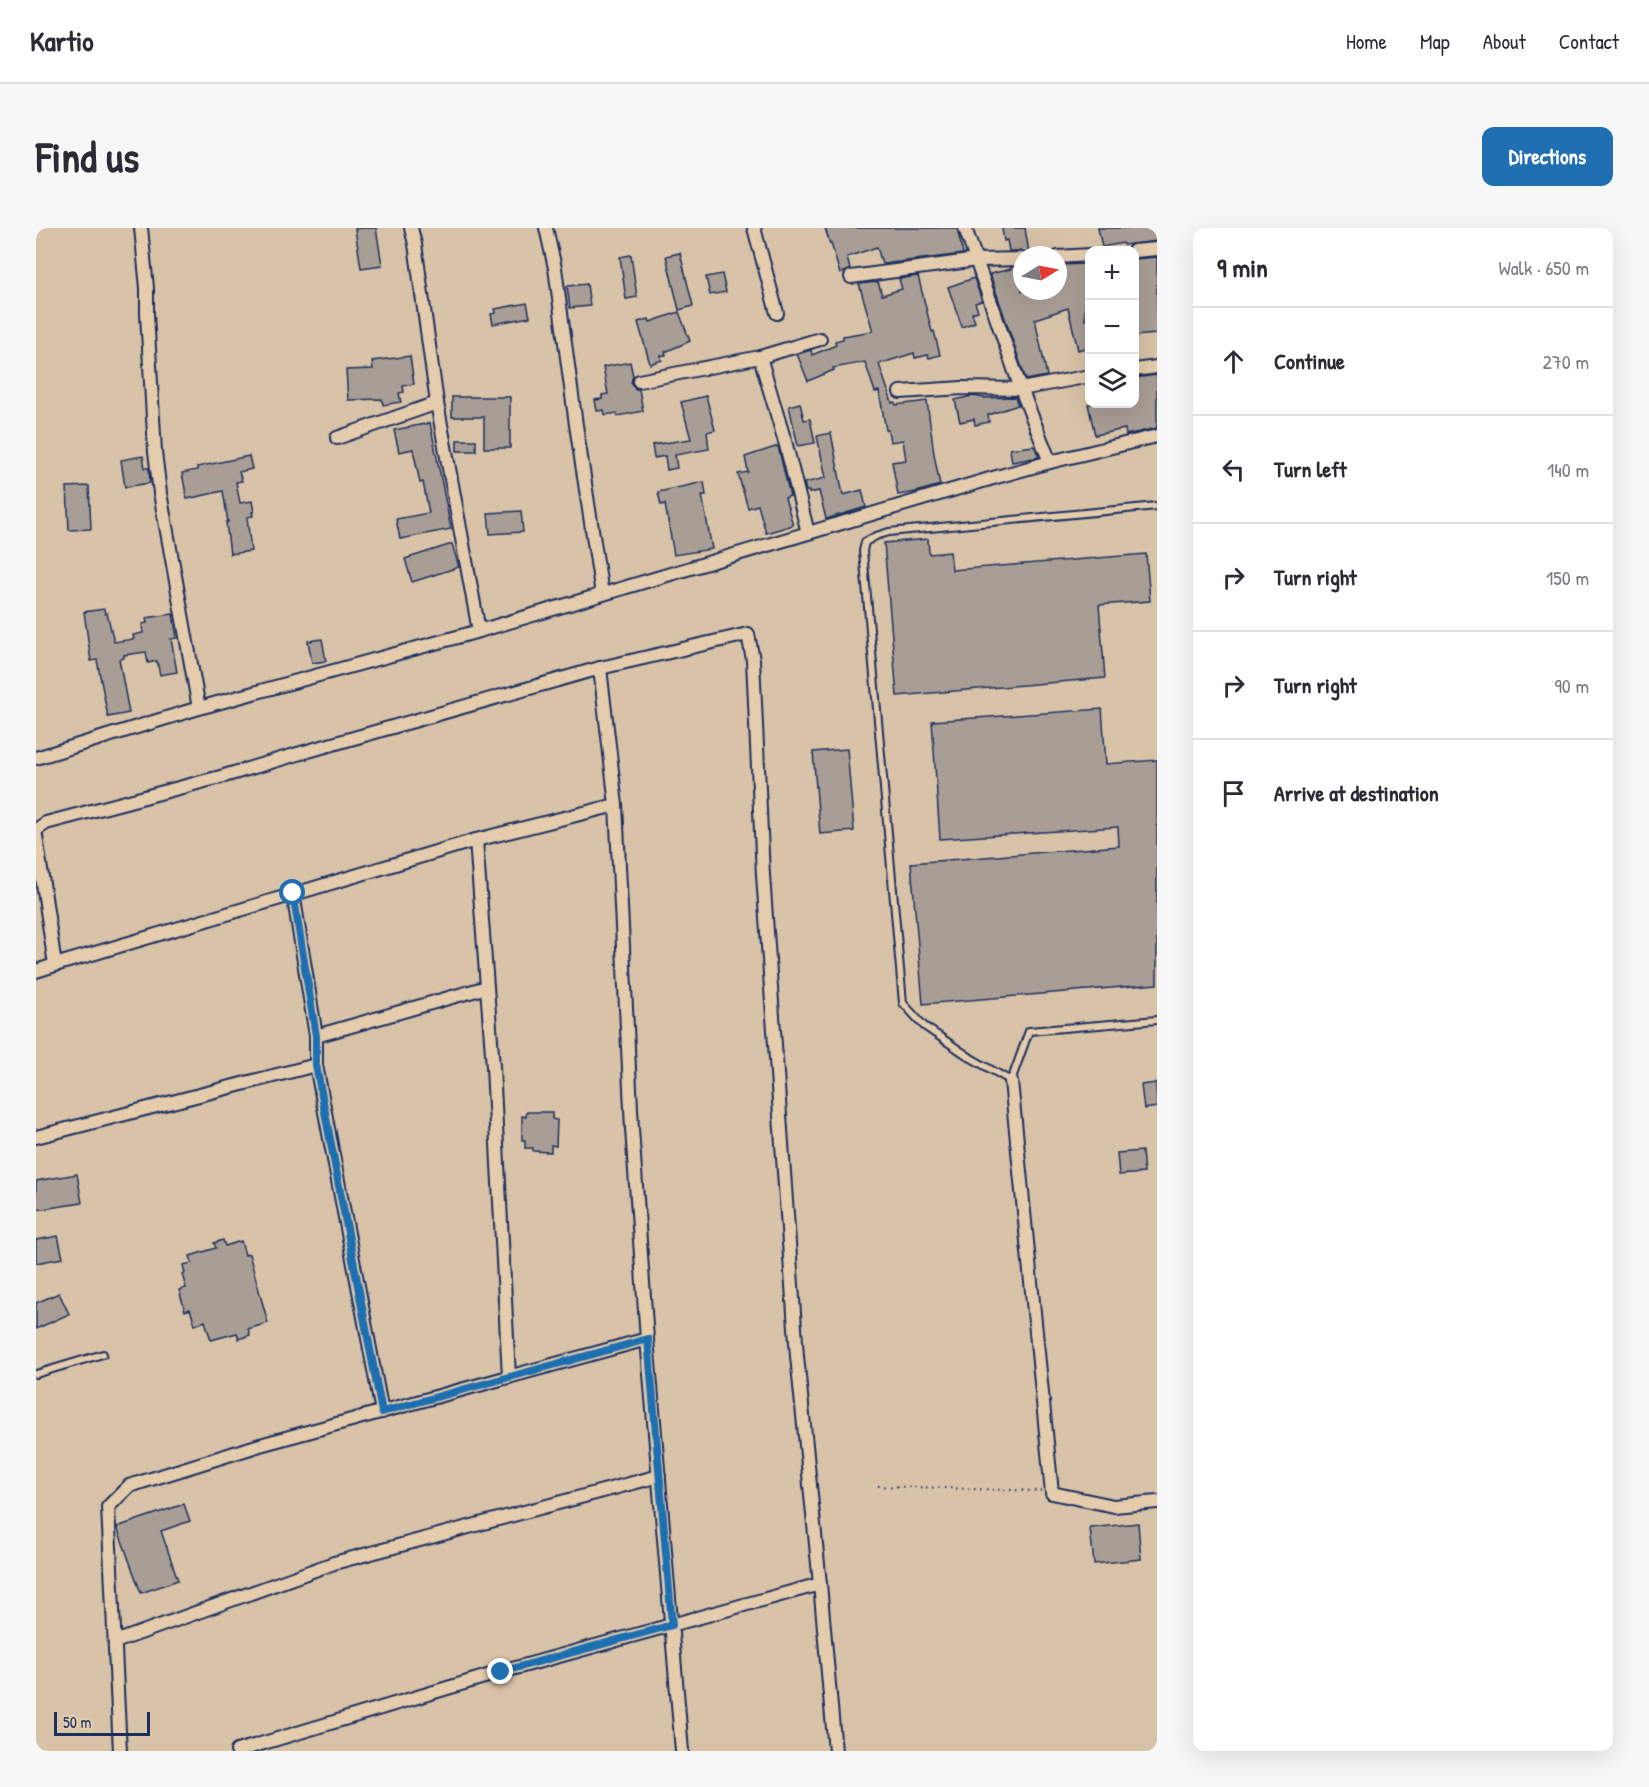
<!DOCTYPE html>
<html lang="en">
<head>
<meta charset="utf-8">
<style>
  :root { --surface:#fff; --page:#f7f7f7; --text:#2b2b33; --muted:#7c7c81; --line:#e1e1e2; --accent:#1f6fb2 }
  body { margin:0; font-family:"Patrick Hand",sans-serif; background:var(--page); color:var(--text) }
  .controls { position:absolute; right:18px; top:18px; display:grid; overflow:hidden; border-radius:12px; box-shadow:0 6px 24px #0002 }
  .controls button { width:54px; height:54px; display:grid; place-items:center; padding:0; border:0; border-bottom:2px solid var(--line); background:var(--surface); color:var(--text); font:30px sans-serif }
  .compass { position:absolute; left:977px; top:18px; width:54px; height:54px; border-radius:50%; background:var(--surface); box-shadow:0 6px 24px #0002; rotate:80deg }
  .scale { position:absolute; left:18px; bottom:15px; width:96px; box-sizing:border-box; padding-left:6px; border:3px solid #1b2f5e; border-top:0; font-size:16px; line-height:21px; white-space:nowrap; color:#1b2f5e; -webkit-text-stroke:4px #e4ccad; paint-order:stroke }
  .stop { position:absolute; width:18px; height:18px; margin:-14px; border:4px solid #1f6fb2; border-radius:50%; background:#fff }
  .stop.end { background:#1f6fb2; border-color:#fff; box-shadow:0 2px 6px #0008 }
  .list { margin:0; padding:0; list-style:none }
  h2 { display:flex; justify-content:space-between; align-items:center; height:78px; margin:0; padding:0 24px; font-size:26px }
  h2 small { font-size:20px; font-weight:400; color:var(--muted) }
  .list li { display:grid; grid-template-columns:39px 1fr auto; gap:18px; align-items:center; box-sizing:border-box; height:108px; padding:0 24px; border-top:2px solid var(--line) }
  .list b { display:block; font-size:22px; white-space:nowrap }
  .list em { font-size:20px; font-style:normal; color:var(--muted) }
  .icon { flex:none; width:33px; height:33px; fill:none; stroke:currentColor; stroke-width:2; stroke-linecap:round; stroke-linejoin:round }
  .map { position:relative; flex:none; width:1121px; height:1523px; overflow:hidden; border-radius:12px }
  header { display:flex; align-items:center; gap:36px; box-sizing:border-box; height:84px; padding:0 30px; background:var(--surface); border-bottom:2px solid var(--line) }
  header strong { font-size:28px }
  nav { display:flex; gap:33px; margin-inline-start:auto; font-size:21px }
  .intro { display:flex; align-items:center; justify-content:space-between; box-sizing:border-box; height:144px; padding:0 36px }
  h1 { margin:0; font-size:42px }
  .button { padding:15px 27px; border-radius:12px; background:var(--accent); color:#fff; font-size:21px; font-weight:700 }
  main { display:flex; gap:36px; padding:0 36px }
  aside { flex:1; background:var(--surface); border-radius:12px; box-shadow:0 6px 24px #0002 }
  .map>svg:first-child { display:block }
  .building { fill:#a99e95; stroke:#1b2f5e; stroke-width:1.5 }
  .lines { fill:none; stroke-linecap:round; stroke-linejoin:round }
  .lane-casing { stroke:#1b2f5e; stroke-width:10 }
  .street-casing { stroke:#1b2f5e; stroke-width:16 }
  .path { stroke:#1b2f5e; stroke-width:2; stroke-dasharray:1.5 4.5; stroke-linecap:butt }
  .lane { stroke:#e4ccad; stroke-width:6 }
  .street { stroke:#e4ccad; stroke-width:12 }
  .route { stroke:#1f6fb2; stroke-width:8 }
</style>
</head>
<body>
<header>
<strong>Kartio</strong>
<nav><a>Home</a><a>Map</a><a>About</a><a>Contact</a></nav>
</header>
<div class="intro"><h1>Find us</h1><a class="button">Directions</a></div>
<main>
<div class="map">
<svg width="1121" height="1523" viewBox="0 0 1121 1523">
  <rect width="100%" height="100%" fill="#d8c3a8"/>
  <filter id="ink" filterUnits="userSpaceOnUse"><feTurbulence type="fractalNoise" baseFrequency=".0167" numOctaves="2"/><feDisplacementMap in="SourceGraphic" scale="12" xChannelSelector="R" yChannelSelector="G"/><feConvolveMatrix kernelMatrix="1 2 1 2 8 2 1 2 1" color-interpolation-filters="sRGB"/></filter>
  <g filter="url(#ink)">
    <g class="building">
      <polygon points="326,0 340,0 346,37 325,40 319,1"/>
      <polygon points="789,0 921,0 927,26 846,36 841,19 811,29 814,41 804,46 795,15 794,16"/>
      <polygon points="966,0 989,0 993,25 986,23 973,23 971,12 968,13"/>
      <polygon points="1062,0 1121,0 1121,13 1088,17 1087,15 1066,19"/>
      <polygon points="644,25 657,78 643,82 630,28"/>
      <polygon points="595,27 601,69 590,71 584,29"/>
      <polygon points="1121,29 1121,106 1098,108 1098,31"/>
      <polygon points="1050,36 1049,92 1053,91 1053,119 1042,122 1032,80 999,91 1011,148 990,152 954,46 975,41 975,39 986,39 986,63 1022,63 1022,37"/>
      <polygon points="686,46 690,64 674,67 670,49"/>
      <polygon points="882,48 896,104 898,103 904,127 893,130 892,127 879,130 878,125 843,136 856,175 859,174 860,177 891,173 898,226 904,257 880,264 862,267 856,234 870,232 867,212 854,214 852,202 850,202 843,163 839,164 829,134 797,140 798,142 772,153 761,126 775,122 776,127 800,117 799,113 807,111 807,108 837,103 823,56 842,54 846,67 866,61 863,51"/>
      <polygon points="938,50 946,73 939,75 942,83 936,85 939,94 926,99 912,59"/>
      <polygon points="551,56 554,78 534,80 531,58"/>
      <polygon points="491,75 494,89 457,96 455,86 460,85 459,81"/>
      <polygon points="643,84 654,113 629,124 630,127 624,128 626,132 614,136 602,94 613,91 614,94"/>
      <polygon points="374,128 378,156 367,158 368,164 363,165 365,174 347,177 346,171 312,172 310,142 337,141 336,133"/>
      <polygon points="594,134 597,148 595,155 599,161 603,161 607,183 582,188 581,185 569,187 568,182 561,183 559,172 566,171 566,167 572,166 567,139"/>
      <polygon points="1121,147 1121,200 1090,207 1089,201 1059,207 1052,176 1098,176 1098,150"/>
      <polygon points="670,168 679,202 671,204 673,221 639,227 641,240 631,242 629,228 618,230 616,217 655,211 645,174"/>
      <polygon points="936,168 949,170 979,169 982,177 952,187 953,194 939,197 938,191 924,194 919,172"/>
      <polygon points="416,169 474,169 474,220 448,220 448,189 416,189"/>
      <polygon points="764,175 768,192 774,191 779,215 762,218 753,178"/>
      <polygon points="394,195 415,301 364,311 360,291 393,285 387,254 384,255 377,221 363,224 358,202"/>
      <polygon points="795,205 807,267 826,262 830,279 790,291 783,263 773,265 773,263 770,263 768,255 790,250 781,208"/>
      <rect x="421" y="212" width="19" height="11"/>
      <polygon points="742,218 754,268 749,270 757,297 730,305 722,277 712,280 702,246 712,244 709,229"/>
      <polygon points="998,218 1003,229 976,234 974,221"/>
      <polygon points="107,228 109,240 113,240 114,255 89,259 85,232"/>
      <polygon points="213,228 216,241 203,244 206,253 200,254 204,275 216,273 218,284 216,284 217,288 211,289 215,323 194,326 190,294 192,294 187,263 151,271 146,245 161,242 161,239"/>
      <polygon points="668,254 670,267 666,267 676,321 638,327 629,276 625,277 622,264"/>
      <polygon points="53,258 55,301 33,302 31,259"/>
      <polygon points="485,283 487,304 454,306 452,285"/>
      <polygon points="892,311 893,326 914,324 916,342 1110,326 1114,373 1063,377 1069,450 861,468 848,315"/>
      <polygon points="416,316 423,339 376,354 369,331"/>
      <polygon points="68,381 69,386 71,385 78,414 98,411 97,407 107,405 106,396 111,395 110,390 137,386 141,410 135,411 141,444 124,447 121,433 112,435 110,424 88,427 88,430 83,431 93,485 72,489 61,432 55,433 48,384"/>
      <polygon points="286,411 290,433 276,435 272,413"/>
      <polygon points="1066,481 1070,536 1121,532 1121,756 887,776 875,635 1083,618 1082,599 904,611 896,493"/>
      <polygon points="811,521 818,603 784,606 777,524"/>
      <polygon points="1120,855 1121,879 1108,881 1105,857"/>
      <polygon points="490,884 516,884 516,891 521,892 520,918 515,917 515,924 497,923 497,920 489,920 489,912 486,912 486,888 490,889"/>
      <polygon points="1106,923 1108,945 1083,947 1081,925"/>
      <polygon points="41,946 46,975 0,982 0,953"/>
      <polygon points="22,1008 27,1030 0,1035 0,1012"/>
      <polygon points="187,1012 189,1018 205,1013 209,1027 213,1026 232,1095 212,1101 214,1107 203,1111 201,1105 175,1112 169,1093 159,1097 154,1081 149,1083 143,1062 150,1060 146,1046 149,1045 147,1037 156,1035 154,1028 180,1020 178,1015"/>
      <polygon points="23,1065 33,1086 0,1101 0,1075"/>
      <polygon points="148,1276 154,1293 125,1303 142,1352 105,1365 81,1299"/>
      <polygon points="1102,1295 1105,1331 1058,1336 1054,1300"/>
    </g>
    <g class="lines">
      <g class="lane-casing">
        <g id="lane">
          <polyline points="1121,278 853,304 840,308 829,314 827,323 867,775 888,798 935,830 975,853 993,803 1121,792"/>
          <polyline points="0,1146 67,1126"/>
        </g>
      </g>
      <g class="street-casing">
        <g id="street">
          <polyline points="105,0 111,60 111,86 119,224 124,265 163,480"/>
          <polyline points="375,0 379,16 401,175 443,403"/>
          <polyline points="510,0 519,40 540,197 566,366"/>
          <polyline points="718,0 741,85"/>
          <polyline points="929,0 985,161 1014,234"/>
          <polyline points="1098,23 1121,21"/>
          <polyline points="1022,29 1054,27"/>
          <polyline points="815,49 941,32 986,31"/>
          <polyline points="724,129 784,111"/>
          <polyline points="1098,142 1121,139"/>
          <polyline points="603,153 724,129 750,217 772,305"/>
          <polyline points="864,164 926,160 985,161 1054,148"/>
          <polyline points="301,210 401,175"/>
          <polyline points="564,440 580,577"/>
          <polyline points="0,530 163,480 443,403 957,250 1014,234 1121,208"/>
          <polyline points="0,602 10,595 188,548 265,525 564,440 712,406 717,432 727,647 761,1128 784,1356"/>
          <polyline points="0,608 19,737 440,612 580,577 596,901 611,1111 646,1523"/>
          <polyline points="440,612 457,839 473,1149"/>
          <polyline points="257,665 280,808"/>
          <polyline points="0,743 19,737"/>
          <polyline points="975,853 1016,1265 1078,1278 1121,1274"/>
          <polyline points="0,909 280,837"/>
          <polyline points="346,1184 280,837 280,808 451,759"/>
          <polyline points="79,1414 298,1335 623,1248"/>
          <polyline points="84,1523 72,1279 93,1258 224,1217 611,1111"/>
          <polyline points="201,1523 465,1444 784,1356 799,1523"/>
        </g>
      </g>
      <polyline class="path" points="842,1258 1005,1263"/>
      <use href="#lane" class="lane"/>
      <use href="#street" class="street"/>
    </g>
  </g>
  <g class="lines" filter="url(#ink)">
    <polyline class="route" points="257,665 280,808 280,837 346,1184 612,1111 636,1397 465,1444"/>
  </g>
</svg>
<div class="controls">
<button>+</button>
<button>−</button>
<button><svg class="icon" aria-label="layers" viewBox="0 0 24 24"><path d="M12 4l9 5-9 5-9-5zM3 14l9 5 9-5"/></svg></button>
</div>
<svg class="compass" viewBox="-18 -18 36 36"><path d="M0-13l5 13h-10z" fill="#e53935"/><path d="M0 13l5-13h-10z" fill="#7c7c81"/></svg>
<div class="scale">50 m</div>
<div class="stop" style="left:257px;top:665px"></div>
<div class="stop end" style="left:465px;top:1444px"></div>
</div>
<aside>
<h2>9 min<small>Walk · 650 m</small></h2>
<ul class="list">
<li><svg class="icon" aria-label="ahead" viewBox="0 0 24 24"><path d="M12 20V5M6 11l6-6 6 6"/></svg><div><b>Continue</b></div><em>270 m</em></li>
<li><svg class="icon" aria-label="left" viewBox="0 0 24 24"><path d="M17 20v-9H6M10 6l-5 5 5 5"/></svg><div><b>Turn left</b></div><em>140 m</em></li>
<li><svg class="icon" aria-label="right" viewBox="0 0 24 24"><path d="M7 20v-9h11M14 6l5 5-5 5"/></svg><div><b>Turn right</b></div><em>150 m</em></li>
<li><svg class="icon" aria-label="right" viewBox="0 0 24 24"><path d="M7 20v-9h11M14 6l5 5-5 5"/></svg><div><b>Turn right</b></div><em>90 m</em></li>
<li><svg class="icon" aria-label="arrive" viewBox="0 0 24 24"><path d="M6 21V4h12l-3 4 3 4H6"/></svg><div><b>Arrive at destination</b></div></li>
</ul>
</aside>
</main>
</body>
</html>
